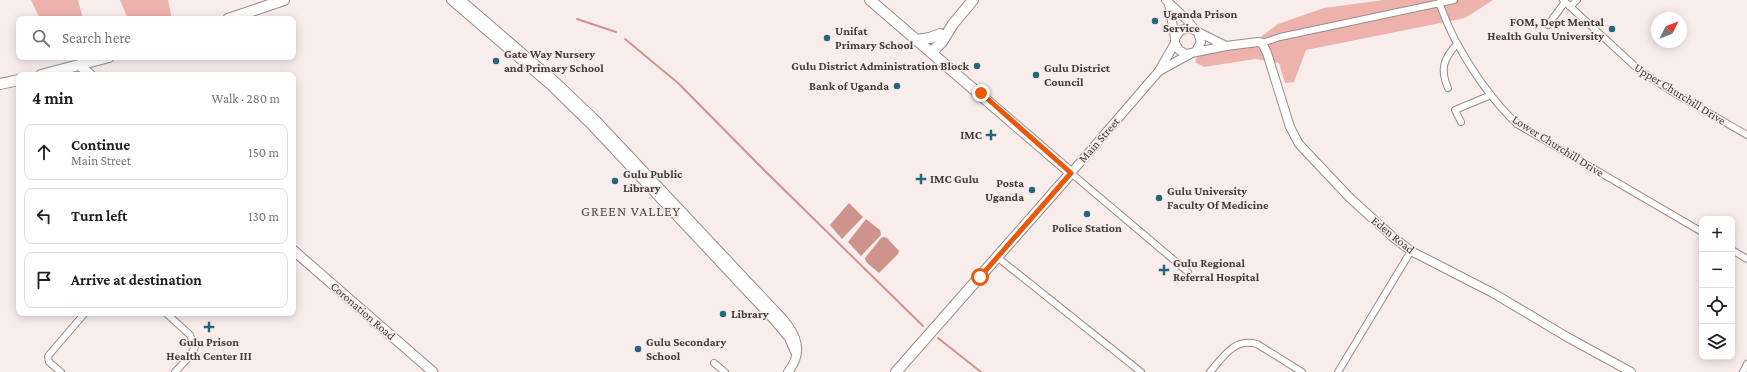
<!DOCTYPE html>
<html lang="en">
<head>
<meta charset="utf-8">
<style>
  :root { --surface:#fff; --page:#f6f6f6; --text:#202124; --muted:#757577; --line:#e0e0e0 }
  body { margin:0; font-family:"Crimson Pro",serif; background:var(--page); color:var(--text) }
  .controls { position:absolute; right:12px; bottom:12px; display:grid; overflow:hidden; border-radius:8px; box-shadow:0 2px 10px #0003 }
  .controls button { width:36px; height:36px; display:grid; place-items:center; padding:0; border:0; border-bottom:1px solid var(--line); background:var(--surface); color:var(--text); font:20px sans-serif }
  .compass { position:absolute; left:1651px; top:12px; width:36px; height:36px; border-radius:50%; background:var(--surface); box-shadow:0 2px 10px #0003; rotate:48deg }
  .stop { position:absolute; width:12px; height:12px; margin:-9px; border:3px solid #ea580c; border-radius:50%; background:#fff }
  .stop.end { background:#ea580c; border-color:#fff; box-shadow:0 1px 4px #0008 }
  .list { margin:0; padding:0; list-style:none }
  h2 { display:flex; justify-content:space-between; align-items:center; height:52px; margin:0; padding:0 16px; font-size:17px }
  h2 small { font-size:13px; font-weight:400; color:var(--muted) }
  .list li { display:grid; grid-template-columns:26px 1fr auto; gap:12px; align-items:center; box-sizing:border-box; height:56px; margin:0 8px 8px; padding:0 8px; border:1px solid var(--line); border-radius:8px }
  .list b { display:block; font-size:15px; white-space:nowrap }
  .list p { margin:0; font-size:13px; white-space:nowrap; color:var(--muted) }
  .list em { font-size:13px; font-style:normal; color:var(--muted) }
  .icon { flex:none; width:22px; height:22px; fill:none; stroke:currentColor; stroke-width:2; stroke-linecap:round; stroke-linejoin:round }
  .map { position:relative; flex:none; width:1747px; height:372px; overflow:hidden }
  .search { position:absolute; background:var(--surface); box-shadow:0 2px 10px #0003; left:16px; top:16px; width:280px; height:44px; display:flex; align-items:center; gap:10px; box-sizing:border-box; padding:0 14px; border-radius:8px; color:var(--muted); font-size:15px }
  .panel { position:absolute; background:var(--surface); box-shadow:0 2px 10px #0003; left:16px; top:72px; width:280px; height:244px; border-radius:8px }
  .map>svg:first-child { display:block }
  .green { fill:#edb2ac }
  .water { fill:#cf938d }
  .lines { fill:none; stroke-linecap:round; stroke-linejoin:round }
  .stream { stroke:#cf938d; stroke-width:2 }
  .minor-casing { stroke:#978d8c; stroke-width:8 }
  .tertiary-casing { stroke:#978d8c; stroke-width:10 }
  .secondary-casing { stroke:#978d8c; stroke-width:11 }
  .primary-casing { stroke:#978d8c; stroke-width:12 }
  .minor { stroke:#fff; stroke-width:6 }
  .tertiary { stroke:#fff; stroke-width:8 }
  .secondary { stroke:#fff; stroke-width:9 }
  .primary { stroke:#fff; stroke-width:10 }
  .route { stroke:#ea580c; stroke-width:5 }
  .poi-dot { fill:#26657a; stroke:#f9edec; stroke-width:1.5 }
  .labels { text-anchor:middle; stroke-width:3; stroke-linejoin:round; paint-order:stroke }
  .poi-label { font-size:12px; font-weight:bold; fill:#403c3b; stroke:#f9edec; text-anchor:start }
  .street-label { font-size:12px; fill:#403c3b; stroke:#f9edec }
  .quarter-label { font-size:14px; letter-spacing:1px; fill:#554b4a; stroke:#f9edec }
</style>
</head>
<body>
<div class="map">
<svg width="1747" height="372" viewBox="0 0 1747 372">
  <rect width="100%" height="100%" fill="#f9edec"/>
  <g class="green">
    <polygon points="31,0 78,0 83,19 40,19"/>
    <polygon points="120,0 168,0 172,19 128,19"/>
    <polygon points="1384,0 1493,0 1465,18 1306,50 1294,82 1285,83 1279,63 1255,59 1204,67 1195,62 1198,55 1251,44 1278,24 1324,8"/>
  </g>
  <g class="water">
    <polygon points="849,203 863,217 842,239 830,225"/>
    <polygon points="866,219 880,230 881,235 861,256 848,242"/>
    <polygon points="884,237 887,238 899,251 898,254 879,273 866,262 865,258 881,238"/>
  </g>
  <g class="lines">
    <g class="stream">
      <polyline points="577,19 616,32"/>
      <polyline points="625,39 678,83 765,171 923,326"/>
      <polyline points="938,338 981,372"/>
    </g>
    <g class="minor-casing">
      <g id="minor">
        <polyline points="1563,0 1639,70 1671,91 1747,135"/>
        <path d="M1439,3c6,14 11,29 19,42 16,29 35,56 59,79l185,108"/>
        <polyline points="1570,7 1577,0"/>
        <polyline points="1548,25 1565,2"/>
        <polyline points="1262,43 1280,37 1454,0"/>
        <path d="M1448,88c-8,-18 -5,-29 9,-44"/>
        <polyline points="1461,122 1455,110 1491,95"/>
        <polyline points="1071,173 1188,272"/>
        <polyline points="1732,250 1747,259"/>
        <polyline points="997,257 1141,372"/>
        <polyline points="166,313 190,335 195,347 190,356 175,372"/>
        <polyline points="714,363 725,372"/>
        <polyline points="61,372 49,362 48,356 85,313"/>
        <path d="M1210,372c14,-16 24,-34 47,-28l45,28"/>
        <polyline points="1338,372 1411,251"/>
        <polyline points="1743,372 1747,364"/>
      </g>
    </g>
    <g class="tertiary-casing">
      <g id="tertiary">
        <polyline points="451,0 550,85 592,126 774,320 789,338 795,352"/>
        <path d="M461,0l93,80 42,40 186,198c15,17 22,34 6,54"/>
        <polyline points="1166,0 1188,21 1194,29"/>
        <polyline points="1169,4 1175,38"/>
        <polyline points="1198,32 1226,46"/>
        <polyline points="1196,51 1201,42 1198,32 1190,28 1181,30 1175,38 1175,43 1179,50 1186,54 1226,46 1258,42 1262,43 1267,53 1290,127 1299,144 1350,198 1394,238 1411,251 1493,293 1567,337 1631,372"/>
        <polyline points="1159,71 1190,54"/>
        <polyline points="1071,173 1159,71 1175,43"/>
      </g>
    </g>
    <g class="secondary-casing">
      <g id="secondary">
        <polyline points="80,66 91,75"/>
        <polyline points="293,250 433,372"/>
      </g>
    </g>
    <g class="primary-casing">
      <g id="primary">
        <polyline points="870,0 1071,173 896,372"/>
        <polyline points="228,19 284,0"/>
        <polyline points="917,40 930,38 940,34"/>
        <polyline points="932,52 942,42 953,24 973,0"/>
        <polyline points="41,75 109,57"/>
        <polyline points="0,84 19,80"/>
      </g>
    </g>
    <use href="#minor" class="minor"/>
    <use href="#tertiary" class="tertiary"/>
    <use href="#secondary" class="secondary"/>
    <use href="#primary" class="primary"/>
  </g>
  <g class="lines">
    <polyline class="route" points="980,277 1071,173 981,93"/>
  </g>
  <g class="poi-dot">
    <circle cx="1155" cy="21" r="4"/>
    <circle cx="1612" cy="29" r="4"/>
    <circle cx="827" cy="38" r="4"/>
    <circle cx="496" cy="61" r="4"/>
    <circle cx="977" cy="66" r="4"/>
    <circle cx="1036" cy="75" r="4"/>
    <circle cx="897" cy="86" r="4"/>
    <path d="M989 129h4v4h4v4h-4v4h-4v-4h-4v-4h4z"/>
    <path d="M919 173h4v4h4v4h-4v4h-4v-4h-4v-4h4z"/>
    <circle cx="615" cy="181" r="4"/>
    <circle cx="1032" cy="190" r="4"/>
    <circle cx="1159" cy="198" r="4"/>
    <circle cx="1087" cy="214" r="4"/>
    <path d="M1162 264h4v4h4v4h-4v4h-4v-4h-4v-4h4z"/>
    <circle cx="723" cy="314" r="4"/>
    <path d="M207 321h4v4h4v4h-4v4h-4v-4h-4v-4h4z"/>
    <circle cx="638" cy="349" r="4"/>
  </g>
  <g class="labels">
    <g class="poi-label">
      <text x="1163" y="18">Uganda Prison<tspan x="1163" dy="14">Service</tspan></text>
      <text x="1604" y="26" text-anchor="end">FOM, Dept Mental<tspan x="1604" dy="14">Health Gulu University</tspan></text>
      <text x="835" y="35">Unifat<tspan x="835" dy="14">Primary School</tspan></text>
      <text x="504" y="58">Gate Way Nursery<tspan x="504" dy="14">and Primary School</tspan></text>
      <text x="969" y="70" text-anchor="end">Gulu District Administration Block</text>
      <text x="1044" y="72">Gulu District<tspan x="1044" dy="14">Council</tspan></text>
      <text x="889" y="90" text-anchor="end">Bank of Uganda</text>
      <text x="982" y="139" text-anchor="end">IMC</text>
      <text x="623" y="178">Gulu Public<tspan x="623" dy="14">Library</tspan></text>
      <text x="930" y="183">IMC Gulu</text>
      <text x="1024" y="187" text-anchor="end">Posta<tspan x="1024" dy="14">Uganda</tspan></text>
      <text x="1167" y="195">Gulu University<tspan x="1167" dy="14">Faculty Of Medicine</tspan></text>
      <text x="1087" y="232" text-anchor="middle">Police Station</text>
      <text x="1173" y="267">Gulu Regional<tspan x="1173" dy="14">Referral Hospital</tspan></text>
      <text x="731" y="318">Library</text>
      <text x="209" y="346" text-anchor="middle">Gulu Prison<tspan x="209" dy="14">Health Center III</tspan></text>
      <text x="646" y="346">Gulu Secondary<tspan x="646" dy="14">School</tspan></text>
    </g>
    <g class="street-label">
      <text transform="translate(1680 94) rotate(32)" y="4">Upper Churchill Drive</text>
      <text transform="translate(1099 140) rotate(-49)" y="4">Main Street</text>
      <text transform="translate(1558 146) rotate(32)" y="4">Lower Churchill Drive</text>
      <text transform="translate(1393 235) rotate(39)" y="4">Eden Road</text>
      <text transform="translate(363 311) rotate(41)" y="4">Coronation Road</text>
    </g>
    <g class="quarter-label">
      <text x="631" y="216">GREEN VALLEY</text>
    </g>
  </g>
</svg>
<div class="controls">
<button>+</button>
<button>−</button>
<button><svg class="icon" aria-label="locate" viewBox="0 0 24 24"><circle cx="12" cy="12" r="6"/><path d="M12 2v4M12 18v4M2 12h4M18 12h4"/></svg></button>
<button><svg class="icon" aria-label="layers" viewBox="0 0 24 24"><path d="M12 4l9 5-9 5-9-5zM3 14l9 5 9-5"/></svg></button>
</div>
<svg class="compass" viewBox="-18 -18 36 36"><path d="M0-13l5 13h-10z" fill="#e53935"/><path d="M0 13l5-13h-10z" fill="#757577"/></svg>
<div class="stop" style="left:980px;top:277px"></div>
<div class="stop end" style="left:981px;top:93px"></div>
<div class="search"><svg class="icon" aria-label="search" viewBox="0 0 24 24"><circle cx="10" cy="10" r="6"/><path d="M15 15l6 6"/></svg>Search here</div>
<section class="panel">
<h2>4 min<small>Walk · 280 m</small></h2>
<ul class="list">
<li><svg class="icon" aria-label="ahead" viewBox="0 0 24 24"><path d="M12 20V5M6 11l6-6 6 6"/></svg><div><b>Continue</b><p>Main Street</p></div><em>150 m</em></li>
<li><svg class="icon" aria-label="left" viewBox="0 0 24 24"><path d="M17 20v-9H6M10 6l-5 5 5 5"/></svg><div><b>Turn left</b></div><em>130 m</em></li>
<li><svg class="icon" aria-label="arrive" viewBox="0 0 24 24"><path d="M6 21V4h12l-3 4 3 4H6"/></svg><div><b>Arrive at destination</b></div></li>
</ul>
</section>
</div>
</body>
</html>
